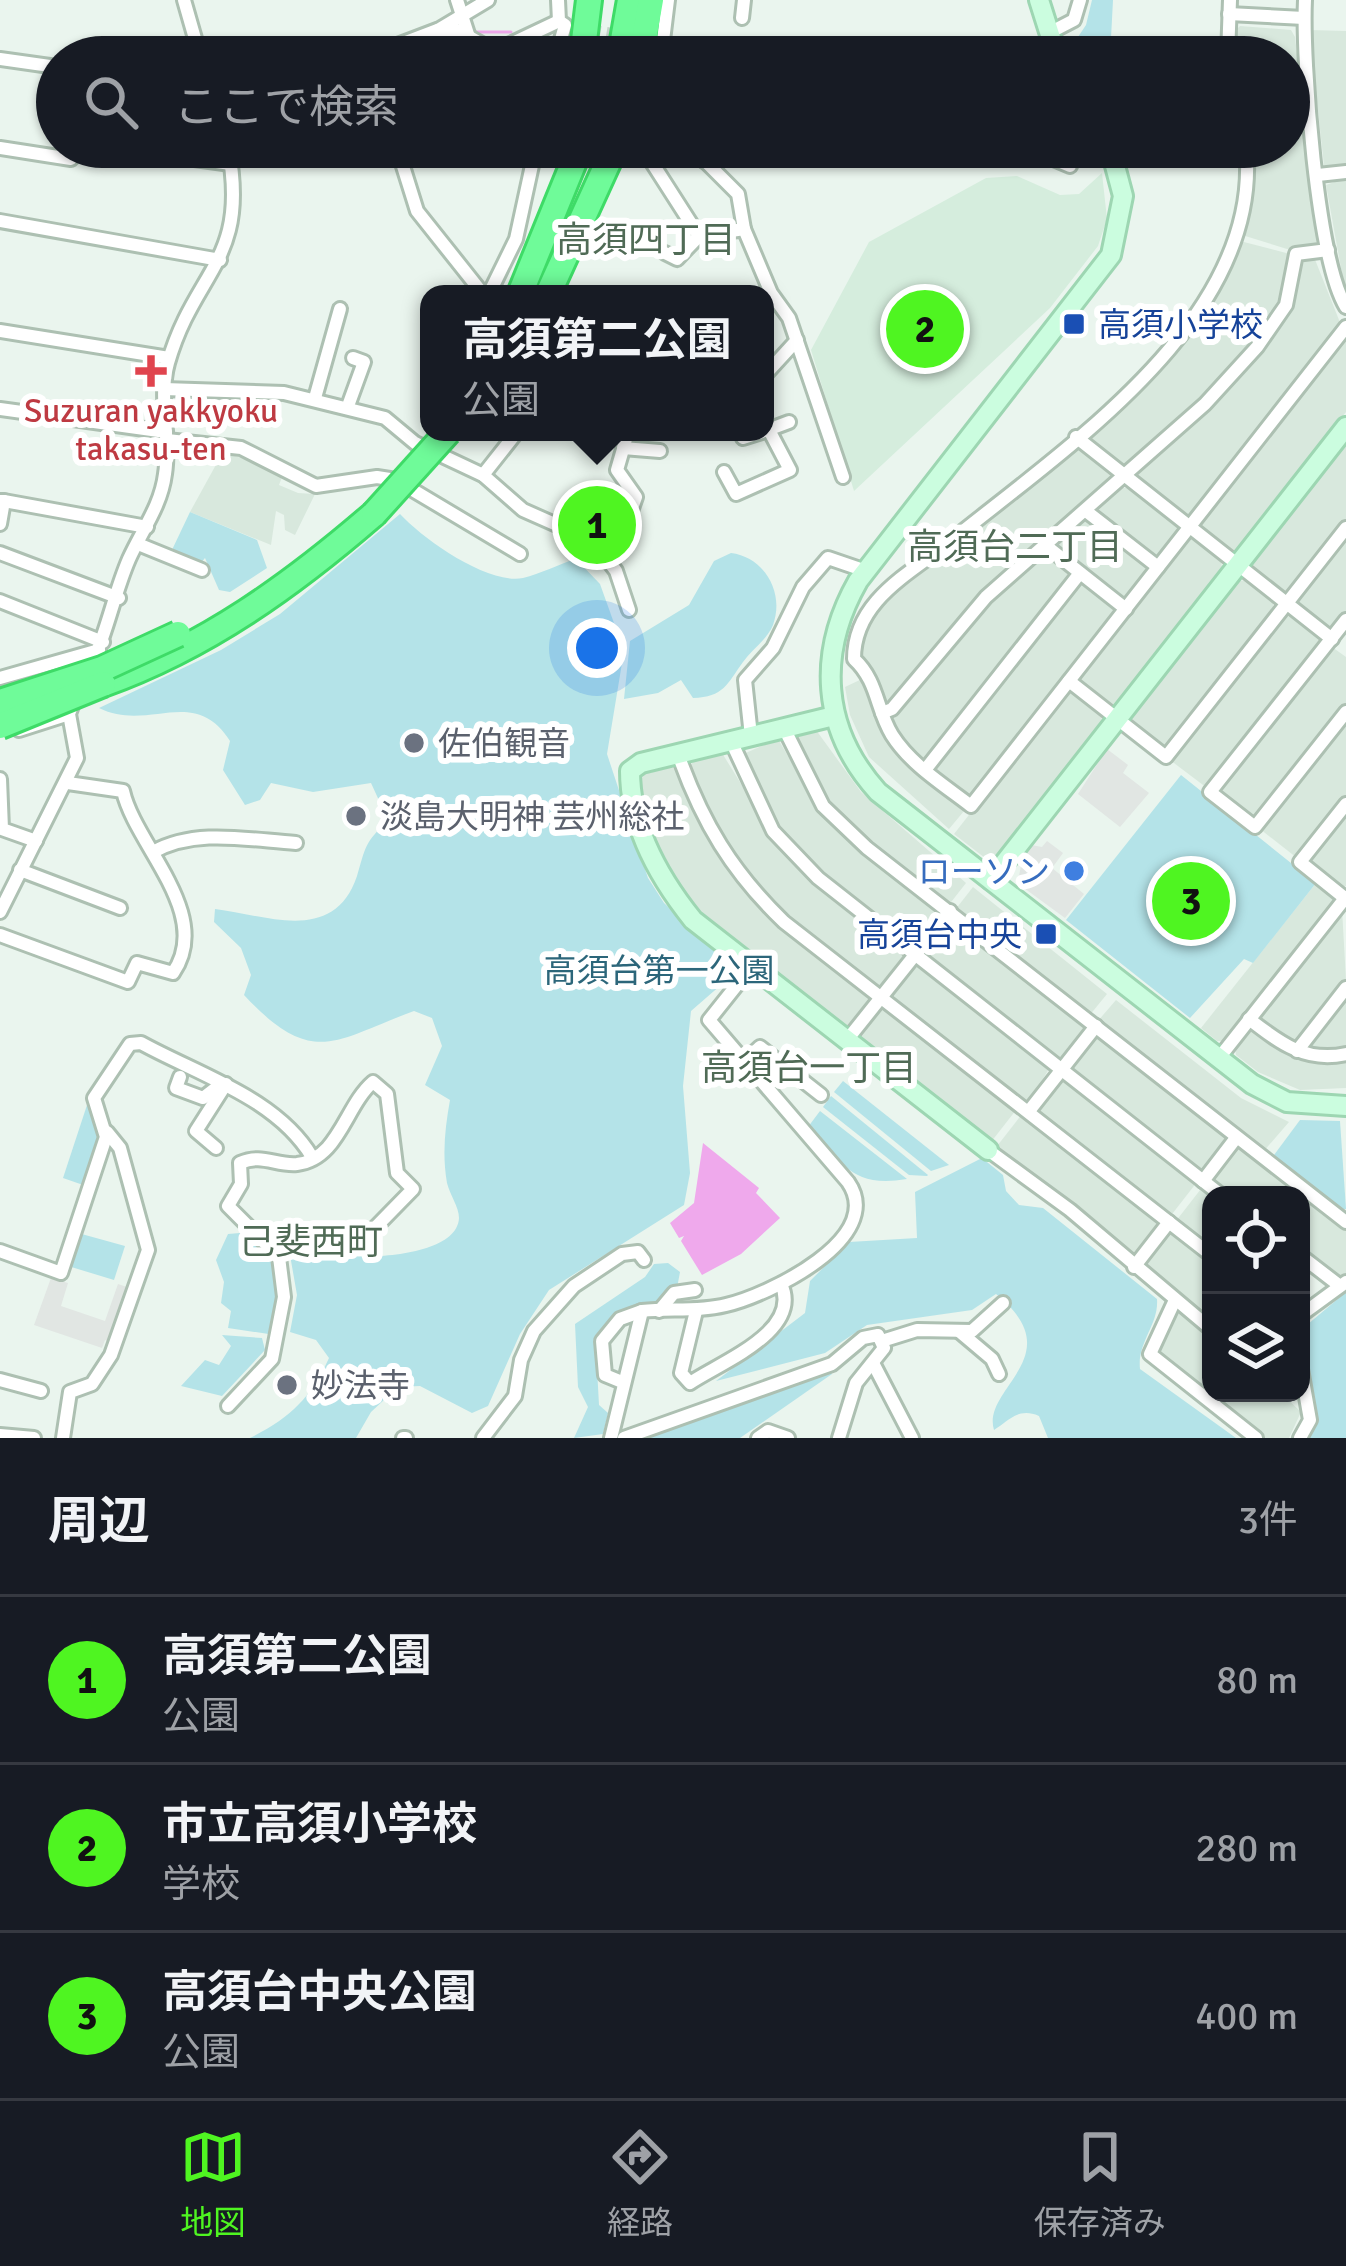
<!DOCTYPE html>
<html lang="ja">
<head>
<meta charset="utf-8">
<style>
  :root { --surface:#171b24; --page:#20242c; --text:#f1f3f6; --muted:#9ea1a6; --line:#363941; --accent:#4ff521 }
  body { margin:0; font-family:Signika,"Noto Sans JP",sans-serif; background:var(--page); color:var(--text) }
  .controls { position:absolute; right:36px; bottom:36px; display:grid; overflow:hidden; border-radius:24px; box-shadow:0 3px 9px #0004 }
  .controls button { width:108px; height:108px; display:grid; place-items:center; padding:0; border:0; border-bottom:3px solid var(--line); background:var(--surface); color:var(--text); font:60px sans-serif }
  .you { position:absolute; left:597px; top:648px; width:42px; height:42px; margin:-30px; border:9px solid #fff; border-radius:50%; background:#1a73e8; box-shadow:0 0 0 18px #1a73e833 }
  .badge { display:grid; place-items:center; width:78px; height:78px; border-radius:50%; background:var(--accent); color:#111; font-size:39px; font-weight:700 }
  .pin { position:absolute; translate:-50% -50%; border:6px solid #fff; box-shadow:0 3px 12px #0006 }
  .popup { position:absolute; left:420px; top:285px; width:354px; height:156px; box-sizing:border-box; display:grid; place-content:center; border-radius:24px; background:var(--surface); filter:drop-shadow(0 3px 9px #0005); font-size:39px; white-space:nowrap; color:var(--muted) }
  .popup b { font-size:45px; color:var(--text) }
  .popup::after { content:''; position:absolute; left:50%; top:100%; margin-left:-24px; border:24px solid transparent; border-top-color:var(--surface) }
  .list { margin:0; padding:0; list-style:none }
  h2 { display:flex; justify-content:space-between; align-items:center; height:156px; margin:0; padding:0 48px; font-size:51px }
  h2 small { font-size:39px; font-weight:400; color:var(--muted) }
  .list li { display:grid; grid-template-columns:78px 1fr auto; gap:36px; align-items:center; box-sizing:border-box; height:168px; padding:0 48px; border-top:3px solid var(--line) }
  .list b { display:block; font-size:45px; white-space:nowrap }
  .list p { margin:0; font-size:39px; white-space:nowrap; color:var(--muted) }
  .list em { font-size:39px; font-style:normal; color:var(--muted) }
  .icon { flex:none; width:66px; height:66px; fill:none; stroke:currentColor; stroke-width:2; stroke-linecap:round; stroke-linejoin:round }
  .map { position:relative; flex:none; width:1346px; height:1438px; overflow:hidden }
  .search { position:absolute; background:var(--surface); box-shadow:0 3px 9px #0004; left:36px; right:36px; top:36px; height:132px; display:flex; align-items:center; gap:30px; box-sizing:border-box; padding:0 42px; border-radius:66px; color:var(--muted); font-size:45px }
  .sheet { height:660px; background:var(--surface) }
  nav { display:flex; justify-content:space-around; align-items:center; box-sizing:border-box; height:168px; border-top:3px solid var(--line); background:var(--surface); font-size:33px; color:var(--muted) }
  nav a { display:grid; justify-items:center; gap:6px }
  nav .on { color:var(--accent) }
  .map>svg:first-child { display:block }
  .residential { fill:#d8e8dd }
  .education { fill:#d5eddd }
  .green { fill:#b4e3e8 }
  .parking { fill:#e1e6e3 }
  .water { fill:#efa9ec }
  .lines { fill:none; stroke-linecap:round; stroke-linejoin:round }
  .stream { stroke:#efa9ec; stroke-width:3 }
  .street-tunnel { stroke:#c6d3ca; stroke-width:12; stroke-dasharray:12 6; stroke-linecap:butt }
  .street-casing { stroke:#adc0b2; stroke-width:18 }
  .secondary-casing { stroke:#9dd6b2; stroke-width:24 }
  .highway-casing { stroke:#3edb67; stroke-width:30 }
  .street { stroke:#fff; stroke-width:12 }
  .secondary { stroke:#cbfddf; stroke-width:18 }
  .highway { stroke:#6ffb99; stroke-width:24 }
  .highway-bridge-casing { stroke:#3edb67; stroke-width:30; stroke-linecap:butt }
  .highway-bridge { stroke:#6ffb99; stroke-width:24 }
  .transit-dot { fill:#1a4fb4; stroke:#fff; stroke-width:4.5 }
  .health-dot { fill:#e0444e; stroke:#fff; stroke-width:4.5 }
  .worship-dot { fill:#6b7280; stroke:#fff; stroke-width:4.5 }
  .shop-dot { fill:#3f7fe0; stroke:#fff; stroke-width:4.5 }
  .labels { text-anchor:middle; stroke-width:12; stroke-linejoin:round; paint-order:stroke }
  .transit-label { font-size:33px; fill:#164399; stroke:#fff; text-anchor:start }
  .health-label { font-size:33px; fill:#be3a42; stroke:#fff }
  .worship-label { font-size:33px; fill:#5b616d; stroke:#fff; text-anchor:start }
  .shop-label { font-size:33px; fill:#366cbe; stroke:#fff; text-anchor:end }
  .park-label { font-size:33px; fill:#2c667a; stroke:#fff }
  .neighbourhood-label { font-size:36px; fill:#506b56; stroke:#fff }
</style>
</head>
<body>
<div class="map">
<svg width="1346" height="1438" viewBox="0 0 1346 1438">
  <rect width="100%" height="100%" fill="#eaf5ee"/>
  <g class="residential">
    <polygon points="1240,26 1291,30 1295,37 1318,240 1314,246 1287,249 1242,235 1251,204 1251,147 1289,147 1289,57 1233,57 1233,33"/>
    <polygon points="1309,30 1346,31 1346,168 1330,170 1324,165"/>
    <polygon points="1346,178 1346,296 1326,185"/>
    <polygon points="1240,241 1290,254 1286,294 1262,334 1213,388 1129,467 1120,468 1086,442 1086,433 1200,319 1220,292"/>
    <polygon points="1314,257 1341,325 1189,516 1183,517 1138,481 1138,473 1224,390 1282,322 1297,286 1298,265"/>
    <polygon points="1346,336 1346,412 1237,552 1229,553 1199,530 1199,522"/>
    <polygon points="1346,444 1346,521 1289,594 1281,594 1252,572 1252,563"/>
    <polygon points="1079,447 1111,472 1111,483 986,588 893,704 882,701 879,685 859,660 872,610 1070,448"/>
    <polygon points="223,452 262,465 282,477 279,485 298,493 315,494 295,535 285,530 284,515 276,511 271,545 190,512"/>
    <polygon points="1121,488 1130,488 1177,524 1177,532 1157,558 1151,558 1098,518 1098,509"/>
    <polygon points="1080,522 1090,522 1145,566 1146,573 1125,599 1119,599 1057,551 1057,543"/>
    <polygon points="1346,536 1346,614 1336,627 1325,629 1296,600"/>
    <polygon points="1194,538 1221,560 1222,568 1116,704 1107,706 1080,684 1079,676 1185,540"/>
    <polygon points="1040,556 1050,556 1068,571 1067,583 927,762 919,762 892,727 894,718 969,619"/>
    <polygon points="1247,580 1273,601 1274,611 1168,746 1160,748 1134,727 1132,716 1239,581"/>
    <polygon points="1085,584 1113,606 1114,614 973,794 965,795 937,773 936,765 1078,585"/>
    <polygon points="1292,616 1320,638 1320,644 1207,788 1170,760 1283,617"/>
    <polygon points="1332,647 1346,657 1346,704 1258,817 1249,817 1222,796 1222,787"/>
    <polygon points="864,678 882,732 897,753 964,811 949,829 869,757 850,715 845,687"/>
    <polygon points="1072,691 1101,714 1102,721 996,857 985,858 954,834 1065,692"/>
    <polygon points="1346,719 1346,796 1297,858 1260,829"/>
    <polygon points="816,730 861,792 966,883 948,906 871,846 827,803 794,742 799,734"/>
    <polygon points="778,739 819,809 863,852 938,909 939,918 919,944 909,944 819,874 775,826 741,755"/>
    <polygon points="722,753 780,847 815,883 905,953 906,960 885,987 874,985 788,919 723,846 688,769 693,762"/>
    <polygon points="671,767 679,771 718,856 744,891 868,995 869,1003 852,1026 843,1026 710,923 686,896 655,839 639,782 645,774"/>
    <polygon points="1346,812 1346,886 1339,887 1312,865 1310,858"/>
    <polygon points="1316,883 1333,897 1333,904 1226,1041 1217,1041 1201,1028"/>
    <polygon points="973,887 1107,994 1089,1016 955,910"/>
    <polygon points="1342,909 1346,980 1292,1045 1260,1023 1259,1015"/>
    <polygon points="953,921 1084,1023 1086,1032 1064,1059 1055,1059 927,959 925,950 945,923"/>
    <polygon points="921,965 1050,1067 1030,1101 1021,1102 891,1000 891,992 911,967"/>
    <polygon points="1346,997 1346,1049 1313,1052 1311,1043"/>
    <polygon points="1116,1000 1241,1098 1289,1122 1263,1152 1097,1022"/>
    <polygon points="886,1007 1016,1110 991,1142 860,1041 859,1032 878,1008"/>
    <polygon points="1254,1031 1298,1059 1346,1060 1346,1088 1300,1090 1258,1072 1236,1055 1235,1048 1247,1032"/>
    <polygon points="1102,1037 1226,1136 1205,1169 1197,1170 1073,1073 1072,1064 1093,1038"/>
    <polygon points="1067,1080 1197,1182 1169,1218 1038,1116 1037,1108 1058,1081"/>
    <polygon points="1022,1114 1157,1222 1159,1230 1136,1258 1128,1258 994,1150"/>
    <polygon points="1243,1148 1346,1230 1346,1276 1334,1278 1301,1253 1301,1195 1227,1195 1213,1184 1213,1175 1233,1150"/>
    <polygon points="1204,1185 1216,1195 1211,1195 1211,1249 1176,1221"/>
    <polygon points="1175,1232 1211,1261 1211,1324 1145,1271 1144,1263 1166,1234"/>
    <polygon points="1179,1311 1211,1337 1211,1393 1281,1393 1301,1412 1289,1438 1261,1438 1157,1355 1155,1347 1170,1313"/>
  </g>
  <polygon class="education" points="1102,173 1107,219 1098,246 1050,308 854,491 811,350 869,242 986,178 1017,176 1060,195 1079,194"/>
  <g class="green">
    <polygon points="1092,0 1113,0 1110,57 1074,57 1070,49 1086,25"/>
    <polygon points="190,512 257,540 267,568 230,592 219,590 205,558 199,565 171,552"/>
    <path d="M400,514c23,25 88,71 123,64 17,-4 36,-14 53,-19l24,25 24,67 -17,103 41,124 16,25 73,68 -46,40 -8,75 7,87 -6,32 -135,85 -29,44 -32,72 -16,7 -52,-27 -22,1 -27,25 -15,26h-106c40,-20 60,-39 79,-80l-13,-18 -26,-8 7,-37 -7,-40 12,-19c7,6 15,14 23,16 27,9 132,7 134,-34 0,-11 -9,-23 -12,-35 -5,-29 -2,-55 3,-83l-25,-15 17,-39 -10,-28 -18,-7c-79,29 -101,58 -170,-16l7,-20 -10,-27 -27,-26 1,-13c51,6 119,36 142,-33 9,-30 7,-32 31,-56l-17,-37 -58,9 -42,-9 -11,17 -15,5 -22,-35 7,-29c-36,-57 -81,-8 -131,-33l122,-58 59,-36z"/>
    <path d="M731,553c33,4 54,39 42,72 -6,15 -21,24 -30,37 -16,22 -19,35 -50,36l-12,-18 -23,13 -34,6 6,-58 59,-36 25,-44z"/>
    <polygon points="1181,775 1316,883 1253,963 1244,959 1190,1018 1066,920"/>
    <polygon points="843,1081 949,1165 931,1171 834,1092"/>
    <polygon points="831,1096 928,1175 927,1176 909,1175 823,1107"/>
    <polygon points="88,1102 103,1134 86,1186 63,1178"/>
    <path d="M820,1111l87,68c-56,9 -63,-15 -99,-52z"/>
    <polygon points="1300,1120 1340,1121 1346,1209 1340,1210 1274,1155"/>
    <path d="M982,1158l21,17 3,16 13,14 24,3 114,91c2,26 -20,43 -17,70l96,69h-188l-9,-22c-21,-9 -30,5 -45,14 -13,-42 79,-74 2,-136l-24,16 -105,15 -42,28 -109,28 89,-68 5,-32 39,-39 68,-4 -2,-46z"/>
    <polygon points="78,1233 125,1246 114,1280 68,1266"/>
    <path d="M240,1233c46,19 41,62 35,102l-47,-7 3,-17 -10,-8 3,-21 -8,-22 12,-26z"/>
    <polygon points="668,1263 680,1272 677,1288 654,1305 633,1305 602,1330 596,1350 599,1405 608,1413 603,1434 574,1438 588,1407 578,1387 575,1324 645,1277 654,1264"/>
    <path d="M1346,1292v146h-39c22,-30 -6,-75 -6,-108z"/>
    <polygon points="222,1335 262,1338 265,1350 222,1396 181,1386 205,1360 219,1365 231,1346"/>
    <polygon points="830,1370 832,1374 740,1438 640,1438"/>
  </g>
  <g class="parking">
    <polygon points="1107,749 1128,765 1123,773 1149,793 1120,827 1078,794"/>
    <polygon points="1047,841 1063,853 1052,868 1084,894 1065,918 1024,888 1026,883 1019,876 1023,855 1031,845 1042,847"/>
    <polygon points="51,1278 68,1283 61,1306 105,1321 118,1284 136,1290 115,1344 105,1340 102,1348 34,1325"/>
  </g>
  <polygon class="water" points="703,1143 759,1188 756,1193 780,1218 741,1254 702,1275 681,1241 684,1236 679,1238 670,1223 694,1203"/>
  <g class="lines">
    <g class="stream">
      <polyline points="474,32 511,32"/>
      <polyline points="530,43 545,53"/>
    </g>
    <polyline class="street-tunnel" points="571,27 656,41"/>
    <g class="street-casing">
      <g id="street">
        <polyline points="184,0 200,56"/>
        <polyline points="457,0 468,34"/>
        <path d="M1305,0c-3,60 12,260 41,307"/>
        <polyline points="1229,14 1304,18"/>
        <polyline points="742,18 744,0"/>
        <polyline points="438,30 488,0"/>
        <polyline points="1047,34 1074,20 1080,0"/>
        <polyline points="517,43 535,57"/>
        <polyline points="85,57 199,53"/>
        <polyline points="366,57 437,30 459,31 487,47 506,46 559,21"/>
        <polyline points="556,57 565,25 559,21 558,0"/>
        <polyline points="661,57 668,0"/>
        <polyline points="901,57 902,52 929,57"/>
        <polyline points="1228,57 1230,0"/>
        <polyline points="0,59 57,67"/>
        <polyline points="107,147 231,164"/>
        <polyline points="397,147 417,211 483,294"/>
        <polyline points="642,147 699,236 744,229 771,293 789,318 843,477"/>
        <polyline points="691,147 738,194 744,229"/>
        <polyline points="1025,147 1070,166"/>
        <path d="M1246,147c18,171 -181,301 -299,397 -40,31 -93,58 -93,115 24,22 22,50 38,76 19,30 52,50 79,71l375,-479"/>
        <polyline points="0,148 71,159 73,147"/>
        <polyline points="704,161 756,147"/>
        <polyline points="1318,175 1346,172"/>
        <polyline points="0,221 220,260"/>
        <polyline points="665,253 677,259 699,236"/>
        <polyline points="489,294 516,239 536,147"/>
        <polyline points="0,331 169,358"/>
        <polyline points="765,375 797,340"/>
        <polyline points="164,389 284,393 385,418 415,443 483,475 523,510 593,541 616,571 629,610"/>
        <polyline points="315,398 340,309"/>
        <polyline points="348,406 364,362 353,358"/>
        <polyline points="0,409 166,432"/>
        <polyline points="765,431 789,422"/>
        <polyline points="744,432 743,438 762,432"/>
        <polyline points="1076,437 1332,639"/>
        <polyline points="167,440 241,448 316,486 377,477 396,480 520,554"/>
        <polyline points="623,448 660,451"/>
        <polyline points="724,472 736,494 790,470 769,430"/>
        <polyline points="483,475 517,432"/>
        <polyline points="0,501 4,501 0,524"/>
        <polyline points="4,501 147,527"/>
        <polyline points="1086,511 1158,567"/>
        <polyline points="593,541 631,511 636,497 617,470 628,432"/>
        <polyline points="138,544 202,570"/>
        <polyline points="1045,545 1126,609"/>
        <polyline points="0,553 119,598"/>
        <polyline points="0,601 103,642"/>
        <polyline points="1346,620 1210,792 1255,827 1346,712"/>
        <path d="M88,671c19,-36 25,-75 41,-112 13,-29 32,-53 36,-85 6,-37 -7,-75 3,-111 27,-94 82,-102 60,-216"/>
        <polyline points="0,678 99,650"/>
        <polyline points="1069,681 1166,757 1346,528"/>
        <polyline points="882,713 892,709 986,597 1205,404 1257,347 1286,305 1296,254 1328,250"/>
        <polyline points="784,728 823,806 867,848 1346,1222"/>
        <polyline points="19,730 69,714"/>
        <polyline points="751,736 745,680 773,648 803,587 828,558 866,571"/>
        <polyline points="731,741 773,831 818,878 1221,1195"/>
        <path d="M678,754c24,68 54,118 106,168l427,333"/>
        <polyline points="925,770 1080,573"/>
        <polyline points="0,779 2,829 36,841"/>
        <polyline points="1346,804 1300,862 1346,899"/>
        <path d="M153,852c43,-24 96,-12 143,-9"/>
        <polyline points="20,870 120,908"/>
        <polyline points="0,912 77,758 69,714 76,695"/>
        <path d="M0,935l128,47 9,-19 36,10c41,-59 -38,-128 -50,-182l-55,-8"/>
        <path d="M1249,1019c31,24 57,44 97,35"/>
        <polyline points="847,1040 950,911"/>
        <polyline points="1297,1051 1346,988"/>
        <polyline points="1219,1058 1346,897"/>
        <polyline points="744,1062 760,1047 821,1095"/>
        <polyline points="180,1077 176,1088 203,1098 216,1088"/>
        <polyline points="1029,1111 1096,1026"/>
        <polyline points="216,1148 196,1131 226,1084"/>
        <polyline points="988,1150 1070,1210 1211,1329"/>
        <polyline points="1203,1181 1236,1138"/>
        <path d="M0,1251l61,22 45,-136 -12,-39 36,-54 11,-1c58,32 136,55 171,114"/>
        <polyline points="1301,1256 1340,1286"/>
        <polyline points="1134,1267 1169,1222"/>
        <polyline points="1175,1300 1150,1354 1256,1438"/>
        <polyline points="659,1311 674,1293 695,1290"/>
        <path d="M696,1311l-15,62 9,10c31,-21 113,-52 91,-99"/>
        <polyline points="1301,1315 1346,1282"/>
        <polyline points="960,1332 992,1359 999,1374"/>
        <polyline points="885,1340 917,1330 972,1331 1003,1303"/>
        <polyline points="873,1363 912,1438"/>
        <polyline points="0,1380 41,1391"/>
        <polyline points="622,1382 605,1375 602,1341 620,1319 642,1311"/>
        <path d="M228,1406l44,-47 12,-62 -5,-40 -51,-51 13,-22 -1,-21c22,-10 36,3 57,1 42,-5 48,-58 76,-82l14,12 10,79 16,16 -45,46"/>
        <polyline points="0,1435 34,1438"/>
        <polyline points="63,1438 70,1392 92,1384 111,1355 148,1250 120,1148 107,1132"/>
        <polyline points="403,1438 406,1438"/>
        <polyline points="483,1438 515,1396 521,1360 534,1331 574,1286 622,1254 638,1252 644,1260"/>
        <path d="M611,1438l31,-127c28,-3 56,1 84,-6 43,-10 161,-67 122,-123l-139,-162 43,-54"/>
        <polyline points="624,1438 832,1364 863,1338 878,1335 884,1348 856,1383 839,1438"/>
        <polyline points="758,1438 768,1431 788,1438"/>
        <polyline points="1300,1438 1310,1420 1301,1369"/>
      </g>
    </g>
    <g class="secondary-casing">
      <g id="secondary">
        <polyline points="1039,0 1057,57"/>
        <path d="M1110,147l13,49 -12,59 -253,326c-41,72 -37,148 20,211l374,292 35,18 59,4"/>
        <path d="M834,716l-193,47 -11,8c0,56 30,108 63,149l295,230"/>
        <polyline points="991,880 1346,427"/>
      </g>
    </g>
    <g class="highway-casing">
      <g id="highway">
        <polyline points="582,57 589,0"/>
        <polyline points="620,57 630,0"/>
        <polyline points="641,57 651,0"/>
        <polyline points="520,294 580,147"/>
        <polyline points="548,294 615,147"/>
        <path d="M103,684c103,-37 189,-99 271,-170"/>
      </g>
    </g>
    <use href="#street" class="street"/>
    <use href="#secondary" class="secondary"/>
    <use href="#highway" class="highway"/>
    <g class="highway-bridge-casing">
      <g id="highway-bridge">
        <polyline points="374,514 448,432"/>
        <polyline points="0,702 102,669 178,634"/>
        <polyline points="0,726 103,684"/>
      </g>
    </g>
    <use href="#highway-bridge" class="highway-bridge"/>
  </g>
  <g class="transit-dot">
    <rect x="1062" y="312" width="24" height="24" rx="6"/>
    <rect x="1034" y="922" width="24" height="24" rx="6"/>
  </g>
  <path class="health-dot" d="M145 353h12v12h12v12h-12v12h-12v-12h-12v-12h12z"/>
  <g class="worship-dot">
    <circle cx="414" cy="743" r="12"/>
    <circle cx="356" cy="816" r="12"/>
    <circle cx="287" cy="1385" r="12"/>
  </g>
  <circle class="shop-dot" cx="1074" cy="871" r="12"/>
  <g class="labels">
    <g class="transit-label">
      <text x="1098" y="336">高須小学校</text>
      <text x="1022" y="946" text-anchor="end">高須台中央</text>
    </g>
    <g class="health-label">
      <text x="151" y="422">Suzuran yakkyoku<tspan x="151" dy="38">takasu-ten</tspan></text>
    </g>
    <g class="worship-label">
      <text x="438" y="755">佐伯観音</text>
      <text x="380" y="828">淡島大明神 芸州総社</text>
      <text x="311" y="1397">妙法寺</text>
    </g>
    <g class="shop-label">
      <text x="1050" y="883">ローソン</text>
    </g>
    <g class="park-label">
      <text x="659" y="982">高須台第一公園</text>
    </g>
    <g class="neighbourhood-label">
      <text x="646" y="252">高須四丁目</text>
      <text x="1015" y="559">高須台二丁目</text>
      <text x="809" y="1080">高須台一丁目</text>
      <text x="311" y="1254">己斐西町</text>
    </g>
  </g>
</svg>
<div class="controls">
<button><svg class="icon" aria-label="locate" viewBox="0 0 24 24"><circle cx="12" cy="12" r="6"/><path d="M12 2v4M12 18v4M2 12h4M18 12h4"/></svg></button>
<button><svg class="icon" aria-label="layers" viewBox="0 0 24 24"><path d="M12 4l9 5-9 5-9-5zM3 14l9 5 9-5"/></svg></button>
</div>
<div class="you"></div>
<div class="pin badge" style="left:597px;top:525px">1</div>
<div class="popup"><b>高須第二公園</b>公園</div>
<div class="pin badge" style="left:925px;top:329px">2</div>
<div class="pin badge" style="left:1191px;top:901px">3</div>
<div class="search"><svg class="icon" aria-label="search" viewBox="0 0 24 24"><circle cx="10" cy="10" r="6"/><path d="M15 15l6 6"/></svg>ここで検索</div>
</div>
<section class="sheet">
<h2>周辺<small>3件</small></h2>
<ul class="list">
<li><span class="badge">1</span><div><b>高須第二公園</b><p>公園</p></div><em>80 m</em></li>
<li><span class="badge">2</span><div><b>市立高須小学校</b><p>学校</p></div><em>280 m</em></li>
<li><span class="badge">3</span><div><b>高須台中央公園</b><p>公園</p></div><em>400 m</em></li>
</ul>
</section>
<nav>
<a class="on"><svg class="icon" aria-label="map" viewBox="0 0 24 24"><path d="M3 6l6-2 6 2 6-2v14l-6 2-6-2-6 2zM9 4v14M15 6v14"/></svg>地図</a>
<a><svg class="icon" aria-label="directions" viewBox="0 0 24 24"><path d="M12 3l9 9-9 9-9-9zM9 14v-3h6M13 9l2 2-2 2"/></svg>経路</a>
<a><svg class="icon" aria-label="saved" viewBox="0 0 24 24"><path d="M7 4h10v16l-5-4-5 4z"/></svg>保存済み</a>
</nav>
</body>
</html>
